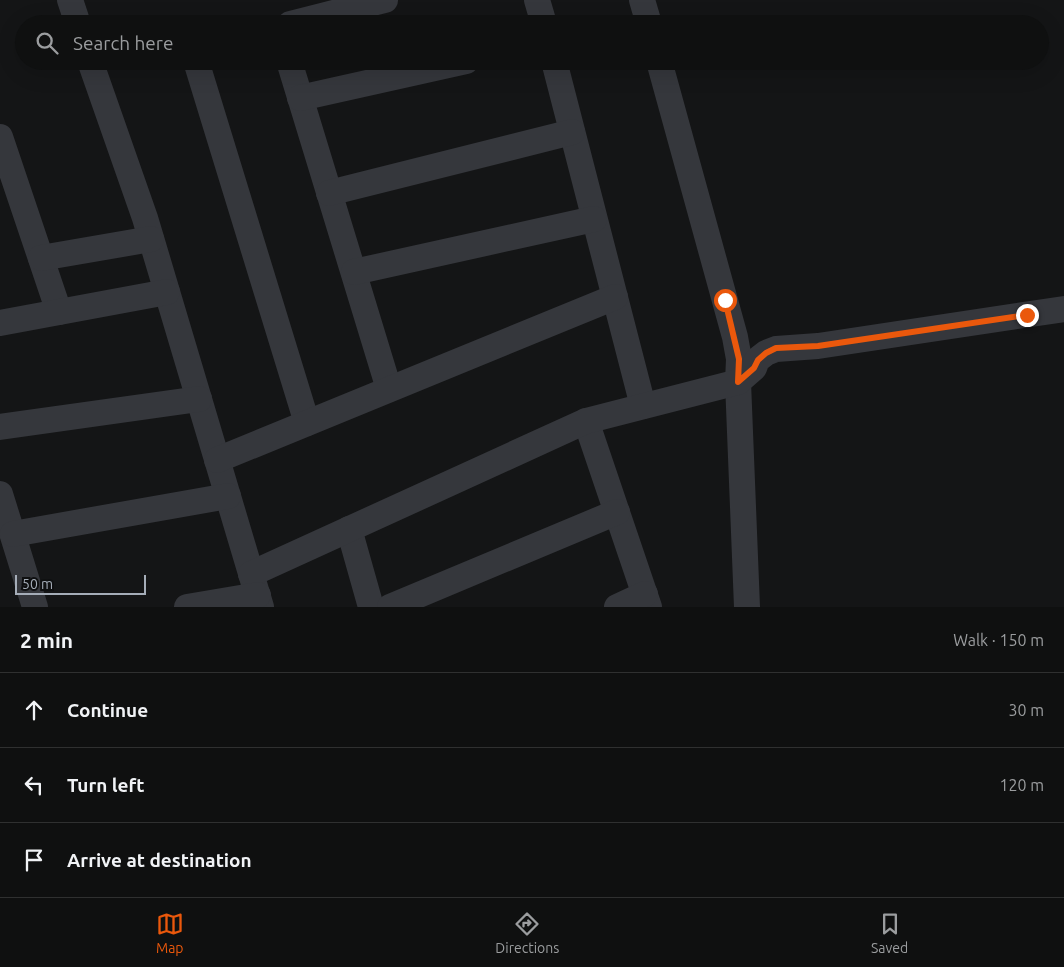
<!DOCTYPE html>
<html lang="en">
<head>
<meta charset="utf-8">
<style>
  :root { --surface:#0f1010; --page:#181919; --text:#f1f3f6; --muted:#9b9d9f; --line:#2f3030; --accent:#ea580c }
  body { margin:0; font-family:Ubuntu,sans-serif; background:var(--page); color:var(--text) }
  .scale { position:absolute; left:15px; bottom:12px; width:131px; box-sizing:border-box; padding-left:5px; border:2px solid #a5adb8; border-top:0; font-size:14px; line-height:18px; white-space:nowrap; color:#a5adb8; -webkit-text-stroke:4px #0f1011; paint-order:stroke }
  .stop { position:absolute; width:15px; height:15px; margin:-11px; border:4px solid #ea580c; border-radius:50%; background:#fff }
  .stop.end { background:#ea580c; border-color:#fff; box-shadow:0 1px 5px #0008 }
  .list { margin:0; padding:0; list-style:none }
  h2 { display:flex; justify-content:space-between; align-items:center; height:65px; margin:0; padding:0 20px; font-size:21px }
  h2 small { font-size:16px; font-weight:400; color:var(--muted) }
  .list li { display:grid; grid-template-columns:32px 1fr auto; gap:15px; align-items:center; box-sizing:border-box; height:75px; padding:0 20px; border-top:1px solid var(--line) }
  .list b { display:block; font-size:19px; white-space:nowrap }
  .list em { font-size:16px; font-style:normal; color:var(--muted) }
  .icon { flex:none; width:28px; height:28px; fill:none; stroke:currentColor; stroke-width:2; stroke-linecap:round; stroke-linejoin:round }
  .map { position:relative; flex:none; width:1064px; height:607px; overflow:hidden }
  .search { position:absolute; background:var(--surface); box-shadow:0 5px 20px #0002; left:15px; right:15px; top:15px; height:55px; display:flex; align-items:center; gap:12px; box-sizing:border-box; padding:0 18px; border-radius:28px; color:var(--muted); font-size:19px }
  .sheet { height:290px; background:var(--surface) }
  nav { display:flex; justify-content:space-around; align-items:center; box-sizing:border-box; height:70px; border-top:1px solid var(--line); background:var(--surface); font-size:14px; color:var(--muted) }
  nav a { display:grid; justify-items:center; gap:2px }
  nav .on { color:var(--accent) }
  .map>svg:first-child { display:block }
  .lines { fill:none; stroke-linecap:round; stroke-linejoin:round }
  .minor { stroke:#35373c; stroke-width:26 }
  .route { stroke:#ea580c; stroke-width:6 }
</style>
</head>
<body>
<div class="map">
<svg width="1064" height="607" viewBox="0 0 1064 607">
  <rect width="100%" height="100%" fill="#141516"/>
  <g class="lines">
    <g class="minor">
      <polyline points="70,0 78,24"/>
      <polyline points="537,0 544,24"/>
      <polyline points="642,0 649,24"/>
      <polyline points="290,24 385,0"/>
      <polyline points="90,61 145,218 261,607"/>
      <polyline points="196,61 307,423"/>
      <polyline points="289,61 389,389"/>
      <polyline points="554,61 643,406"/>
      <polyline points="659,61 735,337 739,359 738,382 747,607"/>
      <polyline points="300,98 466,61"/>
      <polyline points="0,137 59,312"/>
      <polyline points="329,193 572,132"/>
      <polyline points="41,258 151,239"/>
      <polyline points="354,272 594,219"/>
      <polyline points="0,323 167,292"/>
      <polyline points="586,421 649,607"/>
      <polyline points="0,427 199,399"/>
      <polyline points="217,460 615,297"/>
      <polyline points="0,494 35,607"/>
      <polyline points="349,529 371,607"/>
      <polyline points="13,534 228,496"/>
      <polyline points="251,574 586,421 738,382 754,368 757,360 766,353 776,349 818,346 1064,309"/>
      <polyline points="187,607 258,595"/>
      <polyline points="390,607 617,512"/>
      <polyline points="617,607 645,594"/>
    </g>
  </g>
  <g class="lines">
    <polyline class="route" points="725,300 739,359 738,382 754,368 758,360 766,353 776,348 818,346 1027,315"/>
  </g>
</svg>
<div class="scale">50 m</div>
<div class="stop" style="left:725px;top:300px"></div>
<div class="stop end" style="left:1027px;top:315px"></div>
<div class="search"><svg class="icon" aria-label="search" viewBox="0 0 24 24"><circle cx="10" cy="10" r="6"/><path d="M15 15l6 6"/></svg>Search here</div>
</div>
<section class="sheet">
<h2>2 min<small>Walk · 150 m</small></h2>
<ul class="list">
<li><svg class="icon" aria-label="ahead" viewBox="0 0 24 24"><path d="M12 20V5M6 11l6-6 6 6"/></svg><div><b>Continue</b></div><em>30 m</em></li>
<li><svg class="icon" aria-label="left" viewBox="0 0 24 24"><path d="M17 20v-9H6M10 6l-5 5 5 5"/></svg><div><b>Turn left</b></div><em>120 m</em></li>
<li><svg class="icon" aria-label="arrive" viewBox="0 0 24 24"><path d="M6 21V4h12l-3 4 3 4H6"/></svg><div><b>Arrive at destination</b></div></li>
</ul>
</section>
<nav>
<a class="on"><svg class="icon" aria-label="map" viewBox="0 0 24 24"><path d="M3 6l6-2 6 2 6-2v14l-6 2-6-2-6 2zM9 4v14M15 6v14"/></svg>Map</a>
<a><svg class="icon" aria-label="directions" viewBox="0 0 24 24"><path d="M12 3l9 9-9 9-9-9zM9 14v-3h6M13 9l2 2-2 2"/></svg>Directions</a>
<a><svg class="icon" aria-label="saved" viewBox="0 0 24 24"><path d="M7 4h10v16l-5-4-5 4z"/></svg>Saved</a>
</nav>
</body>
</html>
